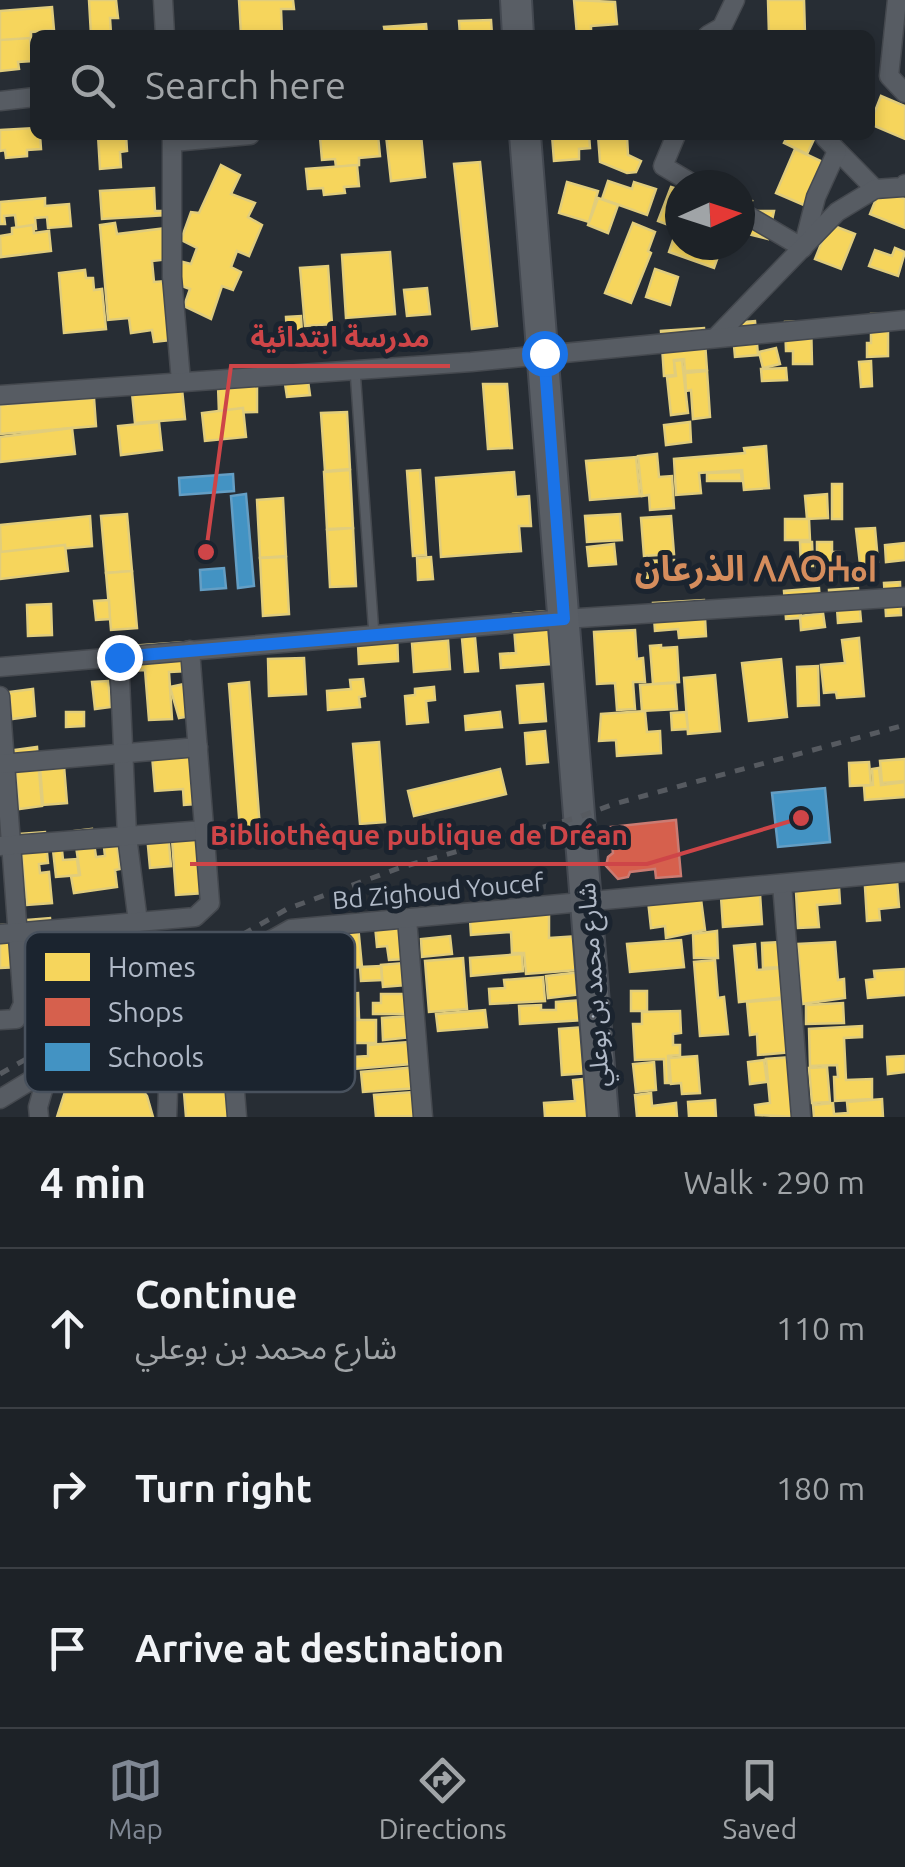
<!DOCTYPE html>
<html lang="en">
<head>
<meta charset="utf-8">
<style>
  :root { --surface:#1d2227; --page:#2a2f33; --text:#f1f3f6; --muted:#a0a4a7; --line:#3b3f44; --accent:#808894 }
  body { margin:0; font-family:Ubuntu,"Noto Sans Arabic","Noto Sans Tifinagh",sans-serif; background:var(--page); color:var(--text) }
  .compass { position:absolute; left:665px; top:170px; width:90px; height:90px; border-radius:50%; background:var(--surface); box-shadow:0 5px 15px #0003; rotate:87deg }
  .stop { position:absolute; width:30px; height:30px; margin:-22px; border:8px solid #1a73e8; border-radius:50%; background:#fff }
  .stop.end { background:#1a73e8; border-color:#fff; box-shadow:0 2px 10px #0008 }
  .list { margin:0; padding:0; list-style:none }
  h2 { display:flex; justify-content:space-between; align-items:center; height:130px; margin:0; padding:0 40px; font-size:42px }
  h2 small { font-size:32px; font-weight:400; color:var(--muted) }
  .list li { display:grid; grid-template-columns:65px 1fr auto; gap:30px; align-items:center; box-sizing:border-box; height:160px; padding:0 40px; border-top:2px solid var(--line) }
  .list b { display:block; font-size:38px; white-space:nowrap }
  .list p { margin:0; font-size:32px; white-space:nowrap; color:var(--muted) }
  .list em { font-size:32px; font-style:normal; color:var(--muted) }
  .icon { flex:none; width:55px; height:55px; fill:none; stroke:currentColor; stroke-width:2; stroke-linecap:round; stroke-linejoin:round }
  .map { position:relative; flex:none; width:905px; height:1117px; overflow:hidden }
  .search { position:absolute; background:var(--surface); box-shadow:0 5px 15px #0003; left:30px; right:30px; top:30px; height:110px; display:flex; align-items:center; gap:25px; box-sizing:border-box; padding:0 35px; border-radius:15px; color:var(--muted); font-size:38px }
  .sheet { height:610px; background:var(--surface) }
  nav { display:flex; justify-content:space-around; align-items:center; box-sizing:border-box; height:140px; border-top:2px solid var(--line); background:var(--surface); font-size:28px; color:var(--muted) }
  nav a { display:grid; justify-items:center; gap:5px }
  nav .on { color:var(--accent) }
  .map>svg:first-child { display:block }
  .homes { fill:#f6d55c; stroke:#e1cd7c; stroke-width:2.5 }
  .shops { fill:#d6604d; stroke:#cb7b72; stroke-width:2.5 }
  .schools { fill:#4393c3; stroke:#649ec4; stroke-width:2.5 }
  .lines { fill:none; stroke-linecap:round; stroke-linejoin:round }
  .service-casing { stroke:#45494f; stroke-width:12 }
  .minor-casing { stroke:#45494f; stroke-width:21 }
  .primary-casing { stroke:#444951; stroke-width:34 }
  .service { stroke:#575c63; stroke-width:9 }
  .minor { stroke:#575c63; stroke-width:18 }
  .primary { stroke:#595e65; stroke-width:30 }
  .rail { stroke:#565a60; stroke-width:5; stroke-dasharray:10 10; stroke-linecap:butt }
  .route { stroke:#1a73e8; stroke-width:12 }
  .labels { text-anchor:middle; stroke-width:10; stroke-linejoin:round; paint-order:stroke }
  .street-label { font-size:25px; fill:#b0b9c7; stroke:#1b242f }
  .district-label { font-size:35px; font-weight:bold; fill:#d58d5d; stroke:#1b242f }
  .key { fill:#1b242f; stroke:#48515d; stroke-width:2.5 }
  .key-label { font-size:28px; fill:#b0b9c7 }
  .leader { fill:none; stroke:#ce4548; stroke-width:4 }
  .callout-dot { fill:#ce4548; stroke:#1b242f; stroke-width:4 }
  .callout-label { font-size:28px; text-anchor:middle; font-weight:bold; fill:#ce4548; stroke:#1b242f; stroke-width:10; stroke-linejoin:round; paint-order:stroke }
</style>
</head>
<body>
<div class="map">
<svg width="905" height="1117" viewBox="0 0 905 1117">
  <rect width="100%" height="100%" fill="#272d34"/>
  <g class="homes">
    <polygon points="89,0 116,0 118,18 110,18 111,34 91,35"/>
    <polygon points="239,0 293,0 294,9 281,9 282,35 241,35"/>
    <polygon points="574,0 615,2 617,24 591,26 591,35 577,35"/>
    <polygon points="768,0 804,0 805,35 769,35"/>
    <polygon points="52,7 54,30 31,32 31,39 0,41 0,11"/>
    <polygon points="491,20 492,35 460,35 459,21"/>
    <polygon points="426,24 427,35 356,35 385,32 384,27"/>
    <polygon points="30,38 32,61 18,62 19,69 0,71 0,40"/>
    <polygon points="881,96 905,106 905,139 870,124"/>
    <polygon points="35,128 35,135 40,135 41,149 27,150 27,156 6,158 5,150 0,151 0,130"/>
    <polygon points="98,135 126,135 127,151 120,152 121,167 100,169"/>
    <polygon points="378,135 380,156 359,158 359,165 336,167 335,159 322,160 320,137"/>
    <polygon points="386,135 421,135 425,177 391,181"/>
    <polygon points="552,135 589,135 590,148 579,149 579,159 554,161"/>
    <polygon points="598,135 627,137 628,155 641,161 636,172 627,173 600,162"/>
    <polygon points="788,135 816,135 807,154 784,143"/>
    <polygon points="795,149 823,162 804,205 776,193"/>
    <polygon points="480,162 497,326 472,329 454,164"/>
    <polygon points="221,165 240,175 231,194 255,203 248,217 262,225 249,256 237,251 231,267 241,272 233,290 222,286 211,319 184,306 190,289 174,283 183,262 191,264 197,248 181,240 191,212 199,213"/>
    <polygon points="357,165 359,186 344,187 345,193 324,195 323,188 308,189 306,169"/>
    <polygon points="608,181 632,189 634,182 656,189 647,215 602,199"/>
    <polygon points="567,182 598,191 589,222 559,213"/>
    <polygon points="671,187 680,190 679,229 658,221"/>
    <polygon points="154,188 155,211 167,211 167,215 102,219 100,191"/>
    <polygon points="880,189 905,199 905,228 870,214"/>
    <polygon points="45,198 45,206 69,204 71,226 48,228 47,217 35,218 36,229 17,231 15,215 4,216 5,224 0,224 0,202"/>
    <polygon points="598,198 618,205 608,233 588,225"/>
    <polygon points="740,199 752,201 749,211 774,211 768,239 740,232"/>
    <polygon points="115,223 117,234 167,228 170,259 152,261 154,282 166,281 172,340 154,342 152,330 131,333 129,318 108,320 100,225"/>
    <polygon points="633,223 655,232 648,251 651,253 631,303 605,293"/>
    <polygon points="679,223 680,245 722,245 714,268 669,252"/>
    <polygon points="829,224 855,234 841,269 815,259"/>
    <polygon points="33,225 34,233 49,231 51,251 1,257 0,236 12,234 12,228"/>
    <polygon points="895,248 905,252 898,276 869,266 875,250 892,256"/>
    <polygon points="390,252 395,314 346,318 342,255"/>
    <polygon points="328,266 332,324 305,326 300,268"/>
    <polygon points="655,269 678,277 670,305 646,297"/>
    <polygon points="85,270 86,278 93,278 94,290 102,289 106,329 64,333 59,273"/>
    <polygon points="427,288 430,314 407,316 404,290"/>
    <polygon points="871,314 888,314 888,356 867,357 867,343 871,343"/>
    <polygon points="301,316 302,333 287,335 286,317"/>
    <polygon points="755,321 758,355 735,357 732,323"/>
    <polygon points="811,321 812,364 793,364 793,351 786,351 785,322"/>
    <polygon points="704,328 707,370 685,371 684,359 674,360 675,375 664,376 661,331"/>
    <polygon points="776,348 780,364 763,368 759,352"/>
    <polygon points="682,360 688,413 671,415 667,377 676,376 674,361"/>
    <polygon points="871,361 872,386 861,387 859,362"/>
    <polygon points="786,368 787,380 762,381 761,369"/>
    <polygon points="707,371 710,417 693,419 691,390 686,391 685,373"/>
    <polygon points="307,374 310,395 287,397 284,377"/>
    <polygon points="257,384 257,412 219,413 218,385"/>
    <polygon points="483,384 507,384 512,448 488,449"/>
    <polygon points="182,389 185,419 135,423 132,393"/>
    <polygon points="94,398 96,426 0,434 0,405"/>
    <polygon points="243,408 246,437 205,441 202,413"/>
    <polygon points="347,412 350,469 325,471 321,413"/>
    <polygon points="159,422 162,450 121,455 118,426"/>
    <polygon points="690,422 691,442 666,445 664,425"/>
    <polygon points="72,428 75,454 0,462 0,437"/>
    <polygon points="766,446 769,488 744,490 742,470 699,473 701,493 676,495 674,459 745,453 744,448"/>
    <polygon points="657,454 659,477 672,476 674,508 650,510 649,495 642,496 638,456"/>
    <polygon points="636,457 640,496 590,500 586,461"/>
    <polygon points="350,470 353,528 327,529 324,472"/>
    <polygon points="420,470 426,555 413,556 407,471"/>
    <polygon points="514,472 516,497 529,496 531,526 519,526 521,551 441,557 436,478"/>
    <polygon points="741,472 742,481 707,481 707,473"/>
    <rect x="832" y="484" width="10" height="35"/>
    <polygon points="827,494 828,518 807,519 805,496"/>
    <polygon points="283,498 286,556 260,558 257,500"/>
    <polygon points="127,514 132,571 106,573 101,516"/>
    <polygon points="620,514 622,540 587,542 585,516"/>
    <polygon points="90,516 92,546 1,554 0,525"/>
    <polygon points="671,516 674,554 644,556 641,518"/>
    <polygon points="785,519 809,519 810,540 785,540"/>
    <polygon points="353,528 356,586 330,587 327,530"/>
    <polygon points="875,528 878,562 860,564 856,529"/>
    <polygon points="800,542 812,542 813,566 801,566"/>
    <polygon points="817,542 832,542 832,552 840,552 840,567 817,567"/>
    <polygon points="905,543 905,560 886,562 885,545"/>
    <polygon points="614,544 616,564 589,566 587,547"/>
    <polygon points="65,545 68,571 0,579 0,552"/>
    <polygon points="286,557 289,614 263,616 260,558"/>
    <polygon points="431,557 433,579 418,580 417,558"/>
    <polygon points="674,560 675,581 647,582 646,561"/>
    <polygon points="132,571 137,628 111,630 106,573"/>
    <polygon points="900,582 901,615 886,616 884,583"/>
    <polygon points="819,588 820,602 800,604 801,618 786,619 784,591"/>
    <polygon points="858,588 861,621 838,623 837,608 830,609 829,590"/>
    <polygon points="109,600 110,619 96,620 94,601"/>
    <polygon points="704,600 706,636 679,638 678,629 655,631 653,603"/>
    <polygon points="51,604 52,635 28,636 27,605"/>
    <polygon points="547,611 551,664 501,668 500,654 516,653 513,614"/>
    <polygon points="823,613 825,627 801,630 800,616"/>
    <polygon points="474,626 478,671 465,672 461,627"/>
    <polygon points="635,630 637,659 643,658 645,682 633,682 635,709 617,710 615,683 597,684 594,632"/>
    <polygon points="397,632 398,661 359,664 358,644"/>
    <polygon points="859,638 864,696 837,698 836,692 824,693 821,665 845,663 842,640"/>
    <polygon points="448,640 450,669 414,672 412,643"/>
    <polygon points="186,642 188,671 169,672 172,719 149,720 145,670 132,671 130,646"/>
    <polygon points="661,645 661,648 677,647 679,682 653,684 650,646"/>
    <polygon points="304,658 306,694 269,696 268,659"/>
    <polygon points="781,659 787,717 749,721 742,663"/>
    <polygon points="818,666 819,705 798,706 797,667"/>
    <polygon points="715,675 720,731 688,734 684,678"/>
    <polygon points="363,679 365,696 359,697 360,707 328,710 327,691 351,689 350,680"/>
    <polygon points="108,681 111,707 95,709 92,682"/>
    <polygon points="249,682 261,842 241,843 229,684"/>
    <polygon points="675,683 677,709 642,711 640,685"/>
    <polygon points="184,684 191,716 179,718 170,687"/>
    <polygon points="543,684 546,721 520,723 517,686"/>
    <polygon points="434,687 435,700 426,701 428,722 407,724 405,696 415,695 415,689"/>
    <polygon points="33,689 35,716 12,719 9,692"/>
    <polygon points="645,711 647,732 660,731 661,753 617,756 616,740 599,741 601,714"/>
    <polygon points="66,712 84,712 84,726 66,727"/>
    <polygon points="500,712 502,727 466,730 465,716"/>
    <polygon points="686,712 688,729 672,730 671,713"/>
    <polygon points="545,731 548,762 527,764 525,733"/>
    <polygon points="190,740 196,804 184,805 183,789 155,791 151,743"/>
    <polygon points="379,742 385,822 360,824 353,744"/>
    <polygon points="37,747 42,806 19,809 14,750"/>
    <polygon points="905,759 905,781 882,783 880,761"/>
    <polygon points="869,762 871,785 850,786 849,763"/>
    <polygon points="64,766 67,803 43,805 40,767"/>
    <polygon points="879,768 881,785 905,782 905,797 865,800 864,786 873,785 872,769"/>
    <polygon points="500,769 506,794 414,816 408,791"/>
    <polygon points="199,822 205,893 176,895 171,825"/>
    <polygon points="92,829 96,857 105,856 103,838 116,836 120,869 115,870 117,887 74,893 71,876 80,875 74,831"/>
    <polygon points="45,832 48,863 39,864 40,873 49,872 52,903 27,905 20,834"/>
    <polygon points="168,833 171,866 150,868 147,835"/>
    <polygon points="61,840 63,860 77,859 79,875 56,877 52,841"/>
    <polygon points="896,867 899,907 879,909 880,920 867,921 864,870"/>
    <polygon points="838,871 840,903 817,905 819,927 798,928 795,874"/>
    <polygon points="699,884 705,930 666,938 665,926 651,928 647,891"/>
    <polygon points="760,894 762,924 723,927 721,897"/>
    <polygon points="549,900 549,938 578,936 577,970 526,974 524,953 512,953 511,932 471,935 469,905"/>
    <polygon points="401,911 406,959 389,960 387,946 377,947 374,914"/>
    <polygon points="357,915 362,967 320,970 320,962 311,962 310,949 297,950 295,921"/>
    <polygon points="50,918 54,961 32,963 28,920"/>
    <polygon points="15,924 19,967 0,968 0,925"/>
    <polygon points="82,927 84,961 61,963 59,929"/>
    <polygon points="717,931 718,958 694,958 693,934"/>
    <polygon points="450,936 452,954 422,957 421,939"/>
    <polygon points="681,940 684,967 630,972 627,944"/>
    <polygon points="780,942 782,967 763,968 762,943"/>
    <polygon points="835,942 838,980 844,979 845,998 802,1004 798,944"/>
    <polygon points="755,944 757,970 783,968 786,997 739,1002 734,946"/>
    <polygon points="522,954 523,971 471,976 470,958"/>
    <polygon points="463,958 467,1009 429,1012 425,961"/>
    <polygon points="715,960 718,998 724,997 728,1034 700,1036 694,962"/>
    <polygon points="404,963 406,985 383,987 381,965"/>
    <polygon points="381,966 382,980 361,981 360,967"/>
    <polygon points="905,969 905,995 868,998 866,980 875,979 874,971"/>
    <polygon points="581,972 583,994 548,998 546,976"/>
    <polygon points="543,977 545,1001 490,1004 489,989 505,988 504,980"/>
    <rect x="631" y="991" width="16" height="20"/>
    <polygon points="358,993 359,1018 332,1021 330,995"/>
    <polygon points="217,994 228,1117 186,1117 177,1005 186,997"/>
    <polygon points="381,994 406,994 406,1014 373,1014 373,1003 381,1003"/>
    <polygon points="783,999 792,1052 758,1055 757,1034 750,1035 747,1002"/>
    <polygon points="583,1000 584,1020 520,1024 519,1006 541,1005 541,1010 556,1010 556,1002"/>
    <polygon points="843,1003 844,1023 806,1024 806,1005"/>
    <polygon points="485,1010 487,1027 438,1031 436,1014"/>
    <polygon points="680,1011 681,1033 673,1034 673,1045 680,1045 680,1055 668,1056 669,1083 665,1083 664,1059 635,1060 633,1024 642,1024 642,1012"/>
    <polygon points="411,1016 413,1037 383,1040 382,1018"/>
    <polygon points="354,1020 376,1020 376,1043 355,1043"/>
    <polygon points="862,1026 862,1037 844,1038 846,1080 872,1079 872,1099 835,1101 834,1077 838,1077 837,1065 810,1066 809,1029"/>
    <polygon points="585,1027 589,1073 562,1075 559,1029"/>
    <polygon points="409,1042 411,1064 354,1069 354,1057 368,1056 368,1045"/>
    <polygon points="697,1056 700,1093 682,1094 681,1083 671,1084 669,1058"/>
    <polygon points="905,1056 905,1072 888,1074 887,1057"/>
    <polygon points="791,1057 796,1117 756,1115 755,1105 770,1103 766,1059"/>
    <polygon points="764,1060 767,1082 750,1084 748,1062"/>
    <polygon points="654,1062 656,1090 636,1092 633,1064"/>
    <polygon points="416,1067 418,1088 363,1092 361,1072"/>
    <polygon points="827,1067 830,1102 812,1103 809,1068"/>
    <polygon points="107,1070 123,1074 137,1083 147,1096 153,1117 57,1117 65,1092 76,1080 91,1073"/>
    <polygon points="591,1078 599,1117 545,1117 544,1103 575,1101 573,1080"/>
    <polygon points="413,1092 415,1116 376,1117 374,1095"/>
    <polygon points="651,1093 652,1106 676,1103 677,1117 637,1117 635,1095"/>
    <polygon points="882,1099 883,1117 814,1117 813,1105 833,1103 834,1114 848,1113 847,1102"/>
    <polygon points="715,1100 716,1117 689,1117 688,1102"/>
  </g>
  <polygon class="shops" points="676,820 681,876 656,878 655,869 630,872 628,877 618,879 606,866 608,857 613,853 610,827"/>
  <g class="schools">
    <polygon points="233,474 234,491 180,495 179,478"/>
    <polygon points="246,494 254,586 238,588 231,496"/>
    <polygon points="224,568 226,588 201,590 200,570"/>
    <polygon points="825,788 830,842 778,847 772,793"/>
  </g>
  <g class="lines">
    <g class="service-casing">
      <polyline id="service" points="355,370 374,635"/>
    </g>
    <g class="minor-casing">
      <g id="minor">
        <polyline points="163,0 165,35"/>
        <polyline points="897,0 889,76 905,93"/>
        <polyline points="708,35 722,27 735,0"/>
        <polyline points="0,101 35,97"/>
        <polyline points="172,135 172,277 181,381"/>
        <polyline points="676,135 663,166 695,185"/>
        <polyline points="825,138 875,189"/>
        <polyline points="173,142 250,135"/>
        <polyline points="740,211 803,248 816,197 837,151"/>
        <polyline points="716,337 837,212 875,189 903,187 905,184"/>
        <polyline points="0,395 471,362 905,320"/>
        <polyline points="119,657 127,836 138,922"/>
        <polyline points="0,667 564,619 905,597"/>
        <polyline points="0,696 23,1004 16,1019 0,1020"/>
        <polyline points="0,764 198,747"/>
        <polyline points="0,846 204,830"/>
        <polyline points="782,884 801,1117"/>
        <polyline points="407,919 423,1117"/>
        <polyline points="0,934 195,917 210,903 190,650"/>
        <polyline points="225,969 237,1117"/>
        <path d="M112,1031c57,23 58,26 55,86"/>
        <polyline points="0,1099 130,1020 291,929 905,872"/>
        <polyline points="39,1117 38,1107 49,1069"/>
      </g>
    </g>
    <g class="primary-casing">
      <g id="primary">
        <polyline points="516,0 518,35"/>
        <polyline points="525,135 603,1117"/>
      </g>
    </g>
    <use href="#service" class="service"/>
    <use href="#minor" class="minor"/>
    <use href="#primary" class="primary"/>
    <polyline class="rail" points="0,1074 287,909 402,867 579,817 614,804 905,725"/>
  </g>
  <g class="lines">
    <polyline class="route" points="119,657 564,619 544,353"/>
  </g>
  <g class="labels">
    <g class="street-label">
      <text transform="translate(438 891) rotate(-5)" y="9">Bd Zighoud Youcef</text>
      <text transform="translate(593 985) rotate(-94)" y="9">شارع محمد بن بوعلي</text>
    </g>
    <g class="district-label">
      <text x="756" y="581">الذرعان ⴷⴷⵔⵄⴰⵏ</text>
    </g>
  </g>
  <rect x="25" y="932" width="330" height="160" rx="15" class="key"/>
  <rect x="45" y="953" width="45" height="28" fill="#f6d55c"/>
  <rect x="45" y="998" width="45" height="28" fill="#d6604d"/>
  <rect x="45" y="1043" width="45" height="28" fill="#4393c3"/>
  <g class="key-label">
    <text x="108" y="977">Homes</text>
    <text x="108" y="1022">Shops</text>
    <text x="108" y="1067">Schools</text>
  </g>
  <path class="leader" d="M206 552L231 366H450M801 818L647 864H190"/>
  <g class="callout-dot">
    <circle cx="206" cy="552" r="10"/>
    <circle cx="801" cy="818" r="10"/>
  </g>
  <g class="callout-label">
    <text x="340" y="347">مدرسة ابتدائية</text>
    <text x="419" y="845">Bibliothèque publique de Dréan</text>
  </g>
</svg>
<svg class="compass" viewBox="-18 -18 36 36"><path d="M0-13l5 13h-10z" fill="#e53935"/><path d="M0 13l5-13h-10z" fill="#a0a4a7"/></svg>
<div class="stop" style="left:544px;top:353px"></div>
<div class="stop end" style="left:119px;top:657px"></div>
<div class="search"><svg class="icon" aria-label="search" viewBox="0 0 24 24"><circle cx="10" cy="10" r="6"/><path d="M15 15l6 6"/></svg>Search here</div>
</div>
<section class="sheet">
<h2>4 min<small>Walk · 290 m</small></h2>
<ul class="list">
<li><svg class="icon" aria-label="ahead" viewBox="0 0 24 24"><path d="M12 20V5M6 11l6-6 6 6"/></svg><div><b>Continue</b><p>شارع محمد بن بوعلي</p></div><em>110 m</em></li>
<li><svg class="icon" aria-label="right" viewBox="0 0 24 24"><path d="M7 20v-9h11M14 6l5 5-5 5"/></svg><div><b>Turn right</b></div><em>180 m</em></li>
<li><svg class="icon" aria-label="arrive" viewBox="0 0 24 24"><path d="M6 21V4h12l-3 4 3 4H6"/></svg><div><b>Arrive at destination</b></div></li>
</ul>
</section>
<nav>
<a class="on"><svg class="icon" aria-label="map" viewBox="0 0 24 24"><path d="M3 6l6-2 6 2 6-2v14l-6 2-6-2-6 2zM9 4v14M15 6v14"/></svg>Map</a>
<a><svg class="icon" aria-label="directions" viewBox="0 0 24 24"><path d="M12 3l9 9-9 9-9-9zM9 14v-3h6M13 9l2 2-2 2"/></svg>Directions</a>
<a><svg class="icon" aria-label="saved" viewBox="0 0 24 24"><path d="M7 4h10v16l-5-4-5 4z"/></svg>Saved</a>
</nav>
</body>
</html>
